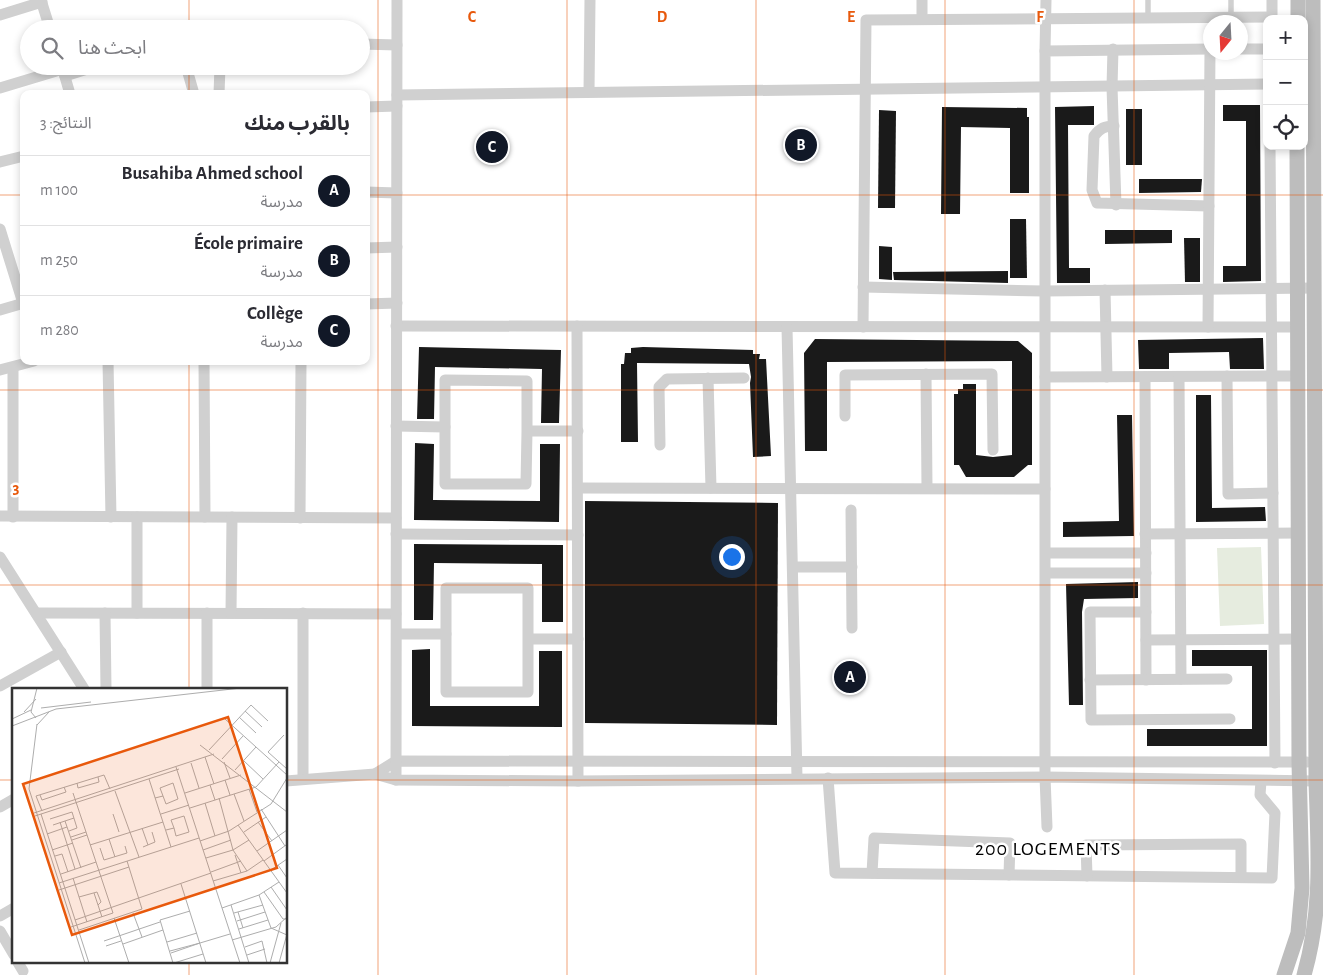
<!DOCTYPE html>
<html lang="ar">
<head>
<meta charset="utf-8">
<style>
  :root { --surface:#fff; --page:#f7f7f7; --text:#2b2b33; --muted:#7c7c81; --line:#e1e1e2; --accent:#111827 }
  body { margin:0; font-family:"Alegreya Sans","Noto Sans Arabic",sans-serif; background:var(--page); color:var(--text); direction:rtl }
  .controls { position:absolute; right:15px; top:15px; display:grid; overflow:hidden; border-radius:10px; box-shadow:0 2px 8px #0003 }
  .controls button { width:45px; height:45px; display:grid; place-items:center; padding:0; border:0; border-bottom:1px solid var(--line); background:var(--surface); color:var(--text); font:25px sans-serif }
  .compass { position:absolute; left:1203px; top:15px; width:45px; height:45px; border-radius:50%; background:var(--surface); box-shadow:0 2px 8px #0003; rotate:198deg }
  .you { position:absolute; left:731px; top:556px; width:18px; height:18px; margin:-12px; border:4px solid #fff; border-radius:50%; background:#1a73e8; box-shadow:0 0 0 8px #1a73e833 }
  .badge { display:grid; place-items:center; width:32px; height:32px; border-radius:50%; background:var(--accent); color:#fff; font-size:16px; font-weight:700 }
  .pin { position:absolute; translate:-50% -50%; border:2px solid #fff; box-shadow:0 1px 5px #0006 }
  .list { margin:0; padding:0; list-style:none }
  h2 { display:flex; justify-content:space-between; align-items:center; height:65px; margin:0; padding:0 20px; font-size:21px }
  h2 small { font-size:16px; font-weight:400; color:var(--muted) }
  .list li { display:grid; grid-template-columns:32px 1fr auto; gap:15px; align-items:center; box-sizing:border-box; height:70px; padding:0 20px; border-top:1px solid var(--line) }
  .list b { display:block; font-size:19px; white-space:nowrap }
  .list p { margin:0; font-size:16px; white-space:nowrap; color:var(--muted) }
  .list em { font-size:16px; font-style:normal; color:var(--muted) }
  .icon { flex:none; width:28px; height:28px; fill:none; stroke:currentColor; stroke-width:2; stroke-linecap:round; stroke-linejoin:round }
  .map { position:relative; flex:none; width:1323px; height:975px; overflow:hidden; direction:ltr }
  .search { position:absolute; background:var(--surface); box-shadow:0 2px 8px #0003; left:20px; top:20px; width:350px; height:55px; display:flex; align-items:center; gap:12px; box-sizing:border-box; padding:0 18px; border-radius:28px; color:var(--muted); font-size:19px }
  .panel { position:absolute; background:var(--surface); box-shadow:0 2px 8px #0003; left:20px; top:90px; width:350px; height:275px; border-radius:10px; direction:rtl }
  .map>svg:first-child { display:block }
  .green { fill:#e6ecdf }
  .building { fill:#1a1a1a }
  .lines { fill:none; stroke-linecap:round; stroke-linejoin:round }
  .lane { stroke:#d0d0d0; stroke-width:5.5 }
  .street { stroke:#d0d0d0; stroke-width:11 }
  .secondary { stroke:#bdbdbd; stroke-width:15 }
  .grid { fill:none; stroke:#e8590c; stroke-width:1; stroke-opacity:0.55 }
  .labels { text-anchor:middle; stroke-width:5; stroke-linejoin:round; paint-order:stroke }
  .quarter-label { font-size:20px; letter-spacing:1px; fill:#000; stroke:#fff }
  .inset-road { fill:none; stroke:#adadad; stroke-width:1 }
  .view { fill:#e8590c; fill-opacity:0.15; stroke:#e8590c; stroke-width:2.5 }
  .inset-edge { fill:none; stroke:#333; stroke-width:2.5 }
  .grid-label { font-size:16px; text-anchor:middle; font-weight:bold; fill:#e8590c; stroke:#fff; stroke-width:5; stroke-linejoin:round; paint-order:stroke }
</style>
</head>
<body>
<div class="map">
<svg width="1323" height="975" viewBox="0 0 1323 975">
  <rect width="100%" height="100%" fill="#fff"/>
  <polygon class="green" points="1261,547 1264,624 1220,626 1217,548"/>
  <g class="building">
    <polygon points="1223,105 1260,105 1261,281 1223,282 1223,266 1246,266 1246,121 1223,121"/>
    <polygon points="1094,106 1094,125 1068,125 1069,268 1090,268 1090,283 1057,283 1055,107"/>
    <polygon points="942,107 1027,108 1027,117 1029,117 1029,193 1010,193 1010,128 961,127 960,214 941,214"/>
    <rect x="1126" y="109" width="16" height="56"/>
    <polygon points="879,110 896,111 895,208 878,208"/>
    <polygon points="1139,179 1202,179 1201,192 1139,193"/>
    <polygon points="1010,219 1026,219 1027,278 1010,278"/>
    <polygon points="1105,230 1172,230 1172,243 1105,244"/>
    <polygon points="1184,238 1200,238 1200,282 1185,282"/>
    <polygon points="879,246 892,247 892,280 879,279"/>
    <polygon points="1008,271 1008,283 894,280 893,272"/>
    <polygon points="1263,338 1264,369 1230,369 1229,352 1169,353 1169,369 1139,369 1138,340"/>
    <polygon points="815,339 1018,341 1032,353 1032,465 1028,465 1014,477 966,477 959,465 954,465 954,394 958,394 958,389 963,389 963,384 976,384 976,455 993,457 1012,455 1012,361 827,362 827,451 805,451 804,353"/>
    <polygon points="419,347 561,350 559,423 541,423 542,369 435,367 434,419 417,419"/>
    <polygon points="643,347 753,350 753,354 760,354 759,359 766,359 771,456 753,457 750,383 751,377 749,364 637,363 638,442 621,442 621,364 624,364 625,353 631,353 631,348"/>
    <polygon points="1196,395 1211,395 1212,508 1265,507 1266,521 1196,522"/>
    <polygon points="1117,415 1132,415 1134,536 1063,537 1063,522 1119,521"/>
    <polygon points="415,443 434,444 433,500 540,501 540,444 560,444 559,522 414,520"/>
    <polygon points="585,501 778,503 777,725 585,723"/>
    <polygon points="414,544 563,545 563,622 542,622 542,564 434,563 433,620 414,620"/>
    <polygon points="1138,582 1138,598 1084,599 1082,612 1083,705 1069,705 1066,584"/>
    <polygon points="430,649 430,706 539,706 539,651 562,651 562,727 412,726 412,650"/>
    <polygon points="1192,650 1267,650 1267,746 1147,746 1147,729 1252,729 1252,666 1192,666"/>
  </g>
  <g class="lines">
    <g class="lane">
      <polyline points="1148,0 1148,18"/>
      <polyline points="1231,18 1231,0"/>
    </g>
    <g class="street">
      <polyline points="41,0 50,29"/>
      <polyline points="922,0 922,14"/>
      <polyline points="0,15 42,2"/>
      <polyline points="1272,19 1272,0"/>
      <polyline points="361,44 397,45"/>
      <polyline points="1113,49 1112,87 1116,205"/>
      <polyline points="1240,49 1267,49"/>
      <polyline points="1045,51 1046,0"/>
      <polyline points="186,66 194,94"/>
      <polyline points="63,70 70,94"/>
      <polyline points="65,76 97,66"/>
      <polyline points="0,88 63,69"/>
      <polyline points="589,92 590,0"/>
      <polyline points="219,94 220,66"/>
      <polyline points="397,95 1267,84"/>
      <polyline points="366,107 397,106"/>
      <path d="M1114,126c-9,0 -14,2 -20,10l-2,54 5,13 112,3"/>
      <polyline points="1270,146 1275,763"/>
      <polyline points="0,162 24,156"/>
      <polyline points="366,192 397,193"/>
      <polyline points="0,229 23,303"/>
      <polyline points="366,248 397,247"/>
      <polyline points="863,287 1044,291 1315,288"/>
      <polyline points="1105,290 1107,377"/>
      <polyline points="366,304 397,303"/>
      <polyline points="0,310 24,303"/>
      <polyline points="396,326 1298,327"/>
      <polyline points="577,326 578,781"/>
      <polyline points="787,327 797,778"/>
      <polyline points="863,327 866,20 1272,17"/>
      <polyline points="1208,327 1210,49"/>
      <polyline points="108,361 111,517"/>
      <polyline points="204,361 205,517"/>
      <polyline points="0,370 34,361"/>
      <polyline points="926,374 927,488"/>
      <polyline points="1227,376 1228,494 1273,493"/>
      <polyline points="1045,377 1297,376"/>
      <polyline points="1145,377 1146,680"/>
      <polyline points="1179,377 1181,679"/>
      <polyline points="708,378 711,488"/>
      <polyline points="845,416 845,375 992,374 993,450"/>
      <polyline points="396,426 445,427"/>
      <polyline points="527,431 527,381 445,380 445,484 526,484 527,431 578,431"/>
      <polyline points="660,445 659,387 667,379 744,378"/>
      <polyline points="578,488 1045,489"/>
      <polyline points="851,510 852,628"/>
      <polyline points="0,516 396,518"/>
      <polyline points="13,517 13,368"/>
      <polyline points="300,518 301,361"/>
      <polyline points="396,534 578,535"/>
      <polyline points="1145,534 1298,533"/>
      <polyline points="1046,553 1146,553"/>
      <polyline points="0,557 84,689"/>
      <polyline points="793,567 852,567"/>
      <polyline points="1046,573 1146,573"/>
      <polyline points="1146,612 1090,612 1091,720 1230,719"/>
      <polyline points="36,613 396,614"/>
      <polyline points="105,613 106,689"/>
      <polyline points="137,613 137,517"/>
      <polyline points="207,613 207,689"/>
      <polyline points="231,613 232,517"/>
      <polyline points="303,613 303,779"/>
      <polyline points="397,634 446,634"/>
      <polyline points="528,639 528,588 446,588 446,692 528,692 528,639 578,639"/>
      <polyline points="1146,640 1298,639"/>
      <polyline points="1090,680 1227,679"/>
      <polyline points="0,686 61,652"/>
      <polyline points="375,774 396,761 1307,762"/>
      <polyline points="828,778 835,873 1272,878 1275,813 1260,795 1261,781"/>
      <polyline points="396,780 397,0"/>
      <polyline points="286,781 375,774 396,780 578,781 1045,777 1316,781"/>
      <polyline points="0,807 14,799"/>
      <polyline points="1047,827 1045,777 1045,51 1210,49"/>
      <polyline points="872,873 874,838 1010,843 1009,875"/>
      <polyline points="1087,876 1086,845 1241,844 1241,877"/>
      <polyline points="0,916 14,908"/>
      <polyline points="0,931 14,955"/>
      <polyline points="17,961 23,971"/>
    </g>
    <g class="secondary">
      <polyline points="1298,0 1298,19"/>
      <polyline points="1284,975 1298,933 1302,888 1299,762 1297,146"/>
      <path d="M1304,975c19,-66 14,-126 12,-194l-3,-781"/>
    </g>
  </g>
  <path class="grid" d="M189,0v29M378,0v975M567,0v975M756,0v975M945,0v975M1134,0v975M189,66v28M0,195h24M366,195h957M189,361v328M0,390h1323M0,585h1323M0,780h14M286,780h1037M189,961v14"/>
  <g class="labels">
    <g class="quarter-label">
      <text x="1048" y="855">200 LOGEMENTS</text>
    </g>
  </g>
  <g transform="translate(12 688)">
    <rect width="275" height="275" fill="#fff"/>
    <path class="inset-road" d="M29,20l50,-6M233,23l17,16M12,24l12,-13M227,29l17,16M24,30l-5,-6 6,-24M0,31l19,-9M213,31l62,56M25,36l-8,65 56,174M25,37l12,-13M0,38l44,-17 185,-21M272,47l-16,17 19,17M188,57l87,67M197,62l42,-45 17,16M193,69l9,27M210,71l21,-23M232,73l19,18M212,74l6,16M179,75l8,25M164,79l64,196M223,82l21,-23M137,91l22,68M213,92l5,15M65,95l1,5 21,-6 -1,-5M198,97l5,15M237,101l8,23M103,103l24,66M173,105l56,-18M222,106l10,27M28,107l2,5 24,-8 -2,-5M143,110l8,-2 -3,-8 13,-5 5,16 -12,5 -3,-8M207,110l14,52 14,21M193,115l10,33M178,120l66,-21 23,-25M249,121l24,37M30,123l-6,-15 68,-21 6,14M22,125l180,-59M29,126l48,149M101,126l6,18M149,126l28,-9M23,128l144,-47M38,131l22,-7 5,16 -8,3M53,133l16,47M48,134l15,47M246,134l14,19M41,137l21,-7M226,137l49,68M130,140l6,17M154,142l8,-2 -3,-8 13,-4 5,16 -13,4 -2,-8M232,144l22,-15M35,146l20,-7M59,149l15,-5M97,151l6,18M60,152l15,-5M188,153l29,-10 42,-27 16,-26M78,157l73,-23M131,159l12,-5 -3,-10M88,160l4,12 23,-7 -2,-7M40,162l21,-7M191,162l28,-10M245,163l30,-21M223,167l6,18M43,168l7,-2 6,18M194,170l27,-8 16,-10M252,173l22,-16M266,177l9,13M259,182l16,-11M199,184l30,-11M49,186l35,-12M61,190l14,44M201,193l34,-10 16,-11M47,195l140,-45M169,196l25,79M259,199l16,23M47,202l70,-23M252,204l19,27h4M82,205l8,24M247,207l12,33 16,7M67,209l18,-5 4,10 -3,3M219,217l18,58M210,220l37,-13 20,-13M226,224l5,16M121,225l9,24M222,225l29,-8M102,230l15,45M63,232l136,-47M225,233l28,-9M59,239l42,-14 -40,-120M227,241l29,-9M67,242l63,-21 -15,-48M220,252l44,-13 11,-10M92,253l56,-19M155,254l30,-9M188,255l30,-9M111,256l40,-14M94,258l15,-5M233,259l17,-6 5,22M158,263l30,-8 -29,10M235,267l18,-6M161,275l-13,-43 30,-9M162,275l29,-9M258,275l11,-40M267,275l8,-29"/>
    <path class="view" d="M216,29l49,151 -205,67 -49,-151z"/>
    <rect width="275" height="275" class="inset-edge"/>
  </g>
  <g class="grid-label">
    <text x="472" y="22">C</text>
    <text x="662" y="22">D</text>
    <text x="851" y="22">E</text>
    <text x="1040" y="22">F</text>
    <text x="16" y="493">3</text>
  </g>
</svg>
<div class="controls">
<button>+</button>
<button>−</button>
<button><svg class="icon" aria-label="locate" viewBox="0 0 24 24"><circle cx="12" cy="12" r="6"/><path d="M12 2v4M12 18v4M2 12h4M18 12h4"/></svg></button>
</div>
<svg class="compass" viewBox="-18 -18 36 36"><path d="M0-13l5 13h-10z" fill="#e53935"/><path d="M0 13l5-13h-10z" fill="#7c7c81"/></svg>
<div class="you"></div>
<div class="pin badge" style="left:850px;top:677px">A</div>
<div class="pin badge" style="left:801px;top:145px">B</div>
<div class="pin badge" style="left:492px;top:147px">C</div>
<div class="search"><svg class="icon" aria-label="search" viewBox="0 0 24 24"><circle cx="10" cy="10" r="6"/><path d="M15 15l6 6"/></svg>ابحث هنا</div>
<section class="panel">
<h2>بالقرب منك<small>النتائج: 3</small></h2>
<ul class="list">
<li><span class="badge">A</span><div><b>Busahiba Ahmed school</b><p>مدرسة</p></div><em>100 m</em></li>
<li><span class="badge">B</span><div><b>École primaire</b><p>مدرسة</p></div><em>250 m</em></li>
<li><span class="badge">C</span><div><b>Collège</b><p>مدرسة</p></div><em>280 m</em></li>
</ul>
</section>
</div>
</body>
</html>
